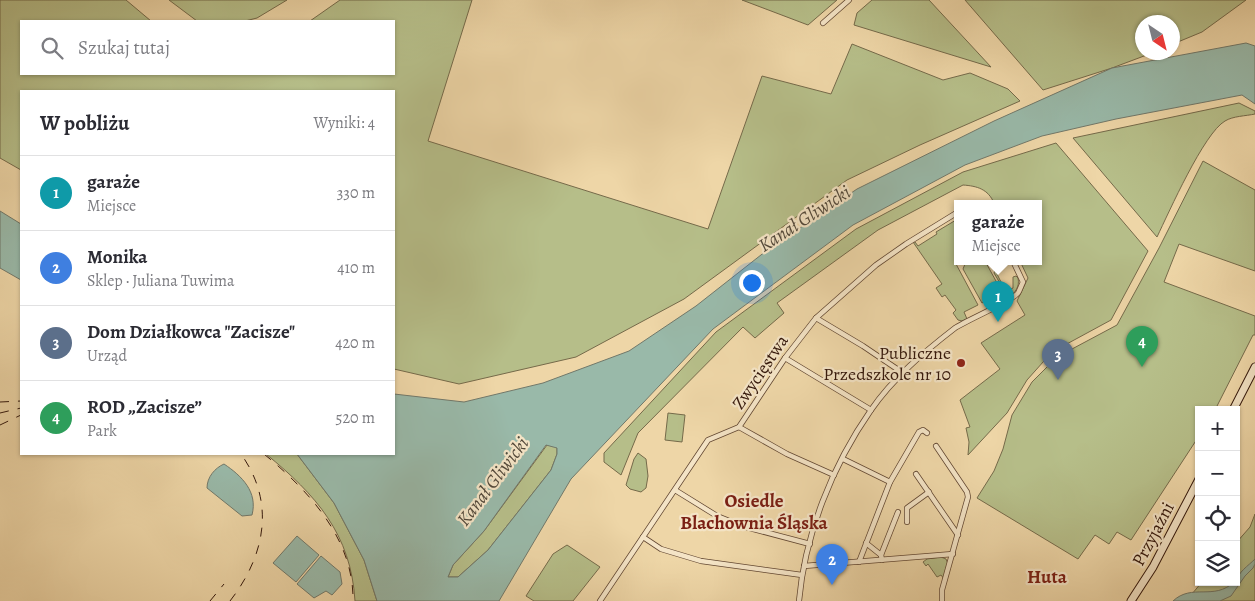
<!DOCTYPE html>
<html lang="pl">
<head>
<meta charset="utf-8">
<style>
  :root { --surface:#fff; --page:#f2f2f3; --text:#2b2b33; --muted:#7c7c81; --line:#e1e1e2; --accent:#8f2418 }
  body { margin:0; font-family:Alegreya,serif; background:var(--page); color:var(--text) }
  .controls { position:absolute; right:15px; bottom:15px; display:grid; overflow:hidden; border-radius:0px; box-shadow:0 1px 4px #0004 }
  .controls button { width:45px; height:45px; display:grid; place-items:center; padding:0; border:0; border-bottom:1px solid var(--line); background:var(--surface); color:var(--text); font:25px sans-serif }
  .compass { position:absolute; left:1135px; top:15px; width:45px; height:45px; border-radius:50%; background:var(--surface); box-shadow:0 1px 4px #0004; rotate:145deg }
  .you { position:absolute; left:751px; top:282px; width:18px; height:18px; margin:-12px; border:4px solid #fff; border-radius:50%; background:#1a73e8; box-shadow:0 0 0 8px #1a73e833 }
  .badge { display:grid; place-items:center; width:32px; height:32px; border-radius:50%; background:var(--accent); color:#fff; font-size:16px; font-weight:700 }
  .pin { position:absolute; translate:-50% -41px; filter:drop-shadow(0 1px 2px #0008) }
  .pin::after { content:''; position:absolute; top:26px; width:18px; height:15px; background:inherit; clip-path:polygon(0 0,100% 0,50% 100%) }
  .popup { position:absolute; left:954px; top:200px; width:88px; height:65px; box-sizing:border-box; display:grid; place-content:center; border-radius:0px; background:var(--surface); filter:drop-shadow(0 1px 4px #0005); font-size:16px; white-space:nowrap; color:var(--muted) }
  .popup b { font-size:19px; color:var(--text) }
  .popup::after { content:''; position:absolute; left:50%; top:100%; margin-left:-10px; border:10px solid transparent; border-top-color:var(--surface) }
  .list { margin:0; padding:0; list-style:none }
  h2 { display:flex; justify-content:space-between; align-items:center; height:65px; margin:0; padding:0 20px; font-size:21px }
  h2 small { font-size:16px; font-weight:400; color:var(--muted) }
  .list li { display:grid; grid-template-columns:32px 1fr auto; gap:15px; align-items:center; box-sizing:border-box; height:75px; padding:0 20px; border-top:1px solid var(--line) }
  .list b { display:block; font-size:19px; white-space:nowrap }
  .list p { margin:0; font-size:16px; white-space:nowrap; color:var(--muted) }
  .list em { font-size:16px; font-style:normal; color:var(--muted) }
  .icon { flex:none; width:28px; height:28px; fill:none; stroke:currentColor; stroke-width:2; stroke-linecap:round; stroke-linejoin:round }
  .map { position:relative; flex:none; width:1255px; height:601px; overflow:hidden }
  .search { position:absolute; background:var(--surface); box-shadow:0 1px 4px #0004; left:20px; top:20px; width:375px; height:55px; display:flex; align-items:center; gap:12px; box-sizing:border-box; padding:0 18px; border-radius:0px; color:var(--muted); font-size:19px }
  .panel { position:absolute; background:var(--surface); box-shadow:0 1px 4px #0004; left:20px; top:90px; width:375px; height:365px; border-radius:0px }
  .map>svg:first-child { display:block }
  .green { fill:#b6be89; stroke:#756a4a }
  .water { fill:#99b9a9; stroke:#71786a; fill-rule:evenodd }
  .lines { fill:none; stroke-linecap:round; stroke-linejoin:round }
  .street-casing { stroke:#624732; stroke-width:6 }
  .secondary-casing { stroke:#34170b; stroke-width:9 }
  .street { stroke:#f4e4c6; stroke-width:4.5 }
  .secondary { stroke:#f4e4c6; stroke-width:7 }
  .rail { stroke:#34170b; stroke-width:1; stroke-dasharray:9 9; stroke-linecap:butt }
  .poi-dot { fill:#8f2418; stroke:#f4e4c6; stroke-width:2 }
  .labels { text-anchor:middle; stroke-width:4.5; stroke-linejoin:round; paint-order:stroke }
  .poi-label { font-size:18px; fill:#34170b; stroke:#f4e4c6; text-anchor:end }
  .street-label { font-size:18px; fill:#34170b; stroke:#f4e4c6 }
  .water-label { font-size:19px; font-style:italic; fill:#52483a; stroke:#f4e4c6 }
  .neighbourhood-label { font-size:19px; font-weight:bold; fill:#7a1f14; stroke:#f4e4c6 }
</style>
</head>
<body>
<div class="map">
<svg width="1255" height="601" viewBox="0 0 1255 601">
  <rect width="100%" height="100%" fill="#eed6a7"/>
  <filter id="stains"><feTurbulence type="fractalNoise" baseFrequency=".004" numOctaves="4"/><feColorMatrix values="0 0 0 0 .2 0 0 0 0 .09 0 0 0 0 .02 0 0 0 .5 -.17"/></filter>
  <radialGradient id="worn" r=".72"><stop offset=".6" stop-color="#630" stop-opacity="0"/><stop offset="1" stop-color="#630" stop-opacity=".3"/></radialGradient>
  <g class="green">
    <polygon points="0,0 126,0 151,21 21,21 21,74 394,74 394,21 310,21 340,0 472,0 428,141 708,229 762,76 831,94 852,44 943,80 970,73 1008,89 1020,101 920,145 847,180 684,299 576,357 459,384 394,369 394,91 21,91 21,170 0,158"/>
    <polygon points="169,0 287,0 257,18 245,21 197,21"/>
    <polygon points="742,0 837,0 808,25"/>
    <polygon points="872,0 929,0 991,67 854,25 857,13"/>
    <polygon points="965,0 1246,0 1202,32 1173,44 1172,22 1142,22 1142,52 1152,53 1112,68 1043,90"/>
    <path d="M1239,103l16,8v3c-9,2 -22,2 -30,7 -21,12 -56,91 -68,116l-84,-99z"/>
    <path d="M1056,143l92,108 -37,69 -59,32 -25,28 -20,33 -39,42 1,-13 -3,-14 4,-1 -10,-27 40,-31 -19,-26 44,-28 -8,-14 11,-23 -8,-17h18v-58h-44c-6,-14 -17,-17 -31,-18l-85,45 -101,73 7,10 -29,25 -12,-11 -105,106 -17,42 -17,-13v-9l112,-121 140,-103 107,-57z"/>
    <polygon points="1203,161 1255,190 1255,271 1179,244 1164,282 1255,316 1255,335 1253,335 1215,410 1199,410 1199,436 1131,540 1117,532 1109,544 1095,535 1078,559 977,498 994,471 1003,449 1012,415 1032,382 1057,357 1117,325 1159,248"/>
    <polygon points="956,220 958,223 958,261 963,261 956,264 978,305 964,312 967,319 962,321 958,320 953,313 956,310 945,295 942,297 936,288 942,284 913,242 915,242 918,246 937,234 936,232"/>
    <polygon points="971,261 985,261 1002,292 982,303 963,269 965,264"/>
    <path d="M995,270l9,18 5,2 4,-2v-11l3,-1 2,2c2,9 -3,15 -10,19l-14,-24z"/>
    <polygon points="668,413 685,415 682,442 665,440"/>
    <polygon points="547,445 557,447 557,454 551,470 488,550 458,577 448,577 453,565 484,531"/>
    <polygon points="638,453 646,459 648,476 646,488 641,492 630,489 626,485 634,459"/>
    <path d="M266,454h31l37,49 30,57 13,41h-22c-4,-67 -39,-106 -89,-147z"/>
    <polygon points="1255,514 1255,601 1186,601 1202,582 1236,582 1236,543 1250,527"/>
    <polygon points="567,545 600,567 573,601 534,601 526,596 553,554"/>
    <polygon points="941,557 946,559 948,564 944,579 941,575 937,577 928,564 926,566 923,562 927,559"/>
  </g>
  <g class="water">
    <path d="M1246,43l9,3v58l-13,-9 -126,24 -74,17 -77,29 -112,60 -140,104 -142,150 -72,122h-122l-13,-41 -30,-57 -37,-49h97v-60l70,8 79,-19 86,-32 67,-45 70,-55 91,-62 137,-68 118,-53zM546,445l11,3v6l-6,16 -63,80 -30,27h-10l5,-12 31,-34z"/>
    <polygon points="0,211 21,224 21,280 0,268"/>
    <path d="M224,464c18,12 34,28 28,51l-10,1 -35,-28c0,-11 8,-20 17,-24z"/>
    <polygon points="297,536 319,555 296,582 273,563"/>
    <polygon points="321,556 340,572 342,584 332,595 326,591 314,598 297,584"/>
    <path d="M1255,559v5l-2,4 -8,8 -14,20 -11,5h-47c19,-18 41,0 61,-19h2c2,-10 12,-16 19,-23z"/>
  </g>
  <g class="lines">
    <g class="street-casing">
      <g id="street">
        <polyline points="823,23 849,0"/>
        <polyline points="816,318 863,346 903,373"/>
        <polyline points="785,358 871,410"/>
        <polyline points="739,427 787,454 834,475"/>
        <polyline points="936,446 967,492 968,497 942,590 942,601"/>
        <polyline points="843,459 890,482"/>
        <polyline points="916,474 958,535"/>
        <polyline points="675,490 717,516 742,526 810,544"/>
        <polyline points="907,522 907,508 929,492"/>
        <polyline points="643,537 661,549 701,561 802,575"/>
        <polyline points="866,543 881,555"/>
        <polyline points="882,560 881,555 898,512"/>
        <polyline points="859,562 890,482 919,432 923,430 927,433"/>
        <polyline points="804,566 953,554"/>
        <polyline points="600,601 708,440 739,427 785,358 816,318 876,265 906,244 958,212"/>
        <path d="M799,601c6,-67 33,-135 72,-191 22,-32 53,-58 84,-82 12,-8 57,-27 63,-35 2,-3 3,-7 5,-11l-10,-21"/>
      </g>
    </g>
    <g class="secondary-casing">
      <g id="secondary">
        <polyline points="1233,410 1255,367"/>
        <polyline points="1131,601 1153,567 1199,479"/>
      </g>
    </g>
    <use href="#street" class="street"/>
    <use href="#secondary" class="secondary"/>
    <g class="rail">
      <polyline points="0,402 21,401"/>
      <polyline points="0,413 21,408"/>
      <polyline points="0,425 21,415"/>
      <path d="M264,454c45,37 90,85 89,147"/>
      <polyline points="210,601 224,584"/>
      <path d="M230,601c35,-45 46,-98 11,-147"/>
    </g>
  </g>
  <circle class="poi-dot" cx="961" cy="363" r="5"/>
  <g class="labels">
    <g class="poi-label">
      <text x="951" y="359">Publiczne<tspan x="951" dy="21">Przedszkole nr 10</tspan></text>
    </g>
    <g class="street-label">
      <text transform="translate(760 372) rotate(-56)" y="6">Zwycięstwa</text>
      <text transform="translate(1153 534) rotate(-62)" y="6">Przyjaźni</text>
    </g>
    <g class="water-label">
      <text transform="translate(804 218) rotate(-33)" y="7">Kanał Gliwicki</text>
      <text transform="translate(492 481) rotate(-53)" y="7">Kanał Gliwicki</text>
    </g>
    <g class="neighbourhood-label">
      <text x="754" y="507">Osiedle<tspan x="754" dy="22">Blachownia Śląska</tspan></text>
      <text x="1047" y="583">Huta</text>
    </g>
  </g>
  <rect width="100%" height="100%" filter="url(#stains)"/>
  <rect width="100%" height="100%" fill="url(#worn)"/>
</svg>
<div class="controls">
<button>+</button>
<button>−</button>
<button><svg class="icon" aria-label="locate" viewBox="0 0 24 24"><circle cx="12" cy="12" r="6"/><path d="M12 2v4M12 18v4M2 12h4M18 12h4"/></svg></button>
<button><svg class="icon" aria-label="layers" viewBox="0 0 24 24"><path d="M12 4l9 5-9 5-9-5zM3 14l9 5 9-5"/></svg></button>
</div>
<svg class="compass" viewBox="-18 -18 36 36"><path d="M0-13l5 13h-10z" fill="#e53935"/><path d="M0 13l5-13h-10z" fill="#7c7c81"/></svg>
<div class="you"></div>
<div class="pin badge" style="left:998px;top:322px;background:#0f9aa8">1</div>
<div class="popup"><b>garaże</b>Miejsce</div>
<div class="pin badge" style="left:832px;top:585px;background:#3f7fe0">2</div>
<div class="pin badge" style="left:1058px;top:380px;background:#5c6f8a">3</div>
<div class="pin badge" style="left:1142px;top:367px;background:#2e9e5b">4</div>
<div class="search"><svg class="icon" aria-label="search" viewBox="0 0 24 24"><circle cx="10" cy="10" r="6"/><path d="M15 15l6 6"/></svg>Szukaj tutaj</div>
<section class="panel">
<h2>W pobliżu<small>Wyniki: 4</small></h2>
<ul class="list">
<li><span class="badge" style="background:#0f9aa8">1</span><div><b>garaże</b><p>Miejsce</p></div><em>330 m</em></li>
<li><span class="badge" style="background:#3f7fe0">2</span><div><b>Monika</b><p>Sklep · Juliana Tuwima</p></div><em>410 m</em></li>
<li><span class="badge" style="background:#5c6f8a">3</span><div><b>Dom Działkowca &quot;Zacisze&quot;</b><p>Urząd</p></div><em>420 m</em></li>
<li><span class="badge" style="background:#2e9e5b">4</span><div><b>ROD „Zacisze”</b><p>Park</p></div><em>520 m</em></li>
</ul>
</section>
</div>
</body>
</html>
